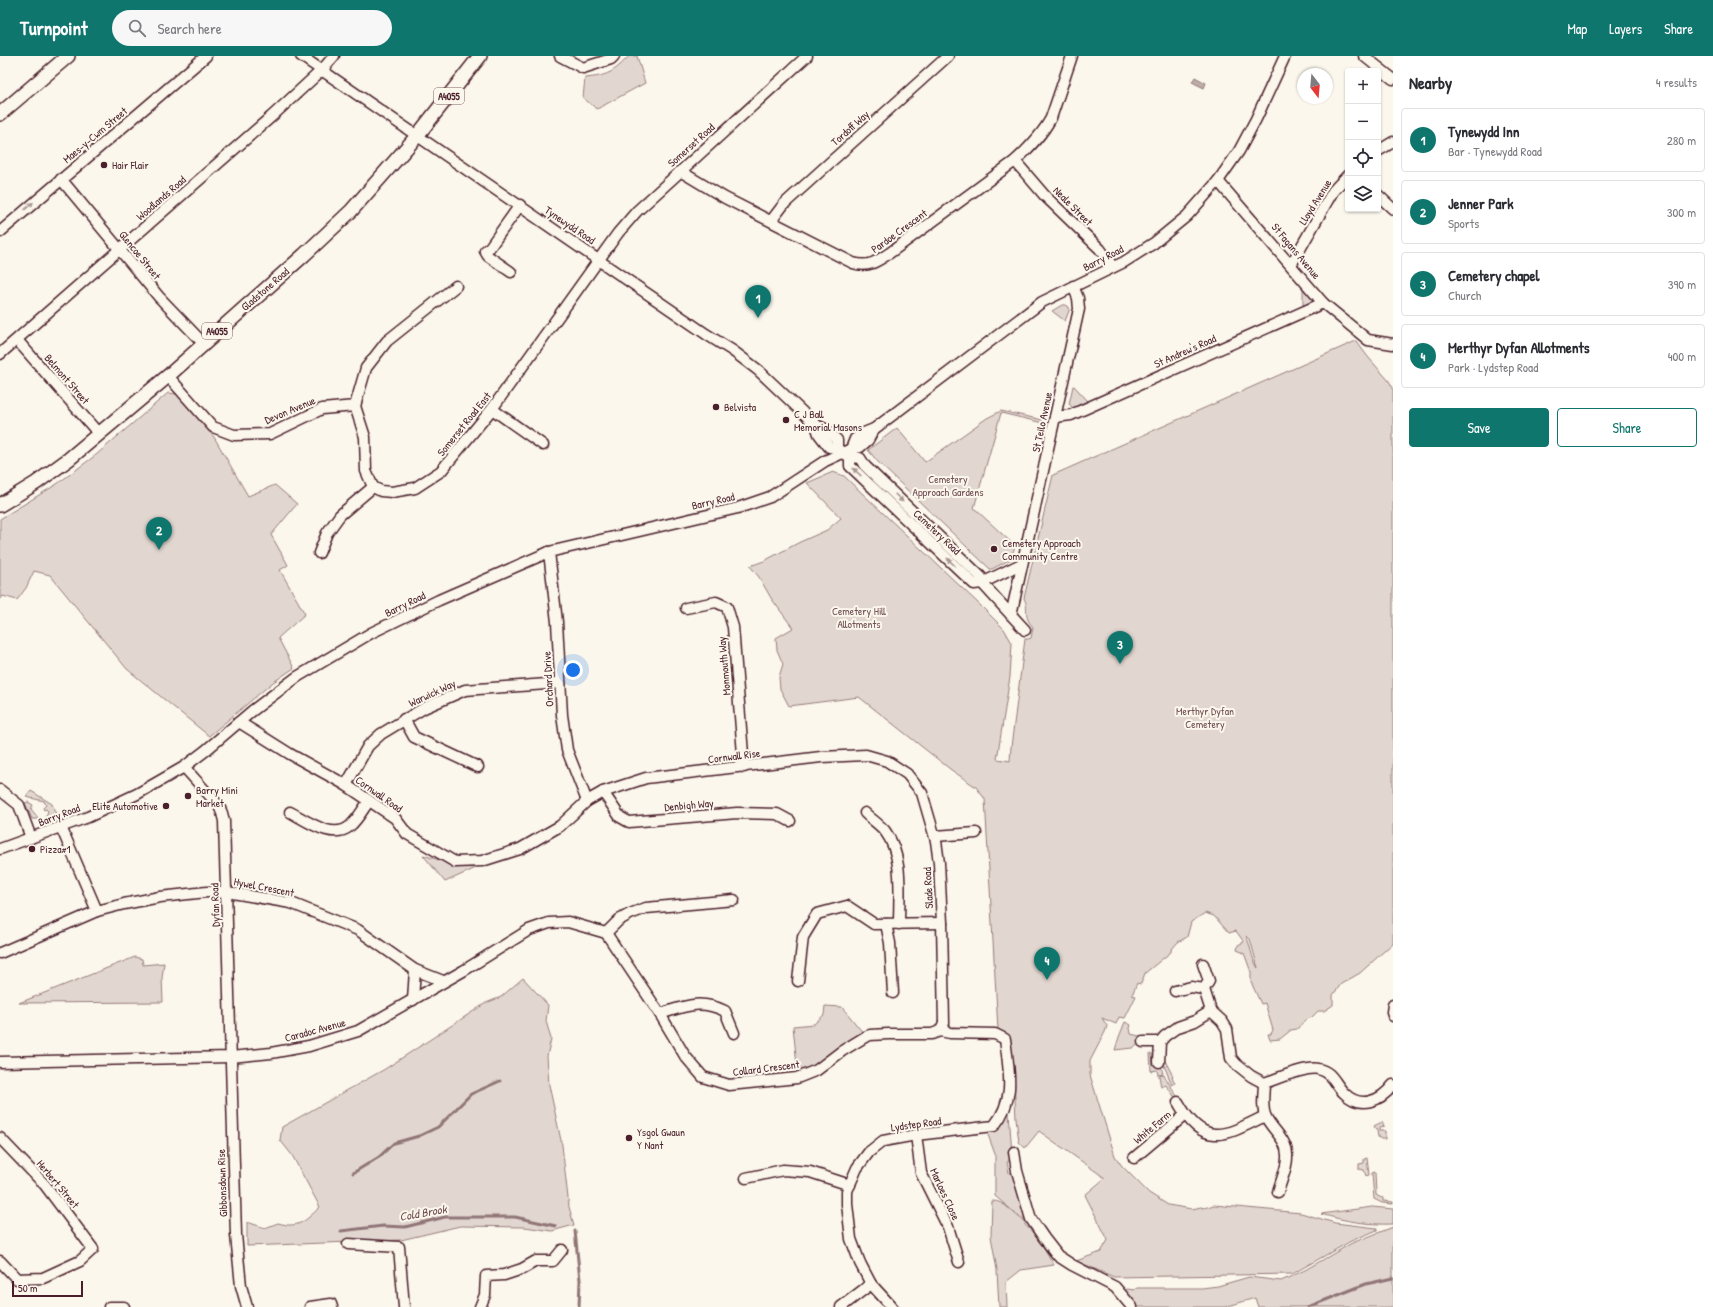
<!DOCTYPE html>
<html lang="en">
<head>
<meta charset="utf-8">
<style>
  :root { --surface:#fff; --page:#f7f7f7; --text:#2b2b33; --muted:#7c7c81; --line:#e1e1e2; --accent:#0f766e }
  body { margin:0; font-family:"Patrick Hand",sans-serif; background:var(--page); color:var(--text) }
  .controls { position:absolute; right:12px; top:12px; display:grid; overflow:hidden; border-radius:4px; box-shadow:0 1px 3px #0004 }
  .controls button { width:36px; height:36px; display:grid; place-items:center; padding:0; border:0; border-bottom:1px solid var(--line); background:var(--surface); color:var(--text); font:20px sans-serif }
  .compass { position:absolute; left:1297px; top:12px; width:36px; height:36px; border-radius:50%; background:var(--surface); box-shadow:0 1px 3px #0004; rotate:164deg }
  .scale { position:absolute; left:12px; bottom:10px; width:71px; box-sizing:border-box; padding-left:4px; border:2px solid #4a1f2b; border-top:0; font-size:11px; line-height:14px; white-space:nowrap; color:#4a1f2b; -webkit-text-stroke:3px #fbf7ec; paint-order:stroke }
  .you { position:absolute; left:573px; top:614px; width:14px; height:14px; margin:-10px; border:3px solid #fff; border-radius:50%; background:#1a73e8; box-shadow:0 0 0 6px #1a73e833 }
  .badge { display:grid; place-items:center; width:26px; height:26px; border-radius:50%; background:var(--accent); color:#fff; font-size:13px; font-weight:700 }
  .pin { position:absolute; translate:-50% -33px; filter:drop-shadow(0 1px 2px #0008) }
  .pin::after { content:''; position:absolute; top:21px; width:14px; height:12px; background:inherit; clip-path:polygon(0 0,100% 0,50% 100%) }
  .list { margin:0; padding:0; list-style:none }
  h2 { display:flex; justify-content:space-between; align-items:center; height:52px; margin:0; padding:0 16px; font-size:17px }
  h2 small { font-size:13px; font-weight:400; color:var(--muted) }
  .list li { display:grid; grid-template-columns:26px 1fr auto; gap:12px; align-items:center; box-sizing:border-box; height:64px; margin:0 8px 8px; padding:0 8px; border:1px solid var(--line); border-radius:4px }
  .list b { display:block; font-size:15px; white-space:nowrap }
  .list p { margin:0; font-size:13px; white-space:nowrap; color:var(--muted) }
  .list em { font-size:13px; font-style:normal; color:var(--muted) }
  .actions { display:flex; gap:8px; padding:12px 16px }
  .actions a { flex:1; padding:9px 0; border:1px solid var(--accent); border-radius:4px; text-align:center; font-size:14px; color:var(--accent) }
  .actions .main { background:var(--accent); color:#fff }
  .icon { flex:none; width:22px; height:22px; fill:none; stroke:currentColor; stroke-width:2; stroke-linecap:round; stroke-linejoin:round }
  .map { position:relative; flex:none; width:1393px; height:1251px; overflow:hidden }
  header { display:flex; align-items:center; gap:24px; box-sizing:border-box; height:56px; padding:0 20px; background:var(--accent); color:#fff }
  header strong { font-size:19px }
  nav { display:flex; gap:22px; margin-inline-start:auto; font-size:14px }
  .search { width:280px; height:36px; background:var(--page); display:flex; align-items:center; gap:10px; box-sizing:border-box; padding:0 14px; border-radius:22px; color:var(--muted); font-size:15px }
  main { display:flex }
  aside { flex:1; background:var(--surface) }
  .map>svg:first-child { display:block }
  .green { fill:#e2d7d0; stroke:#967b7e; fill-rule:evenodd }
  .water { fill:#bfadaa; stroke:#907477 }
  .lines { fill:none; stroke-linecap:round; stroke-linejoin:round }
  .stream { stroke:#907477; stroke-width:3 }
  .minor-casing { stroke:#4a1f2b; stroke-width:13 }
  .major-casing { stroke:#4a1f2b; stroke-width:16 }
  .minor { stroke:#fbf7ec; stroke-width:10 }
  .major { stroke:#fbf7ec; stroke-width:13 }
  .oneway { fill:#ab9695 }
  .poi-dot { fill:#4a1f2b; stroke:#fbf7ec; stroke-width:1.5 }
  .labels { text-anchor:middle; stroke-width:4; stroke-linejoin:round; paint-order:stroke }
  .shield { fill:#fbf7ec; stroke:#7f6065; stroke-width:1 }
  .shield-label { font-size:10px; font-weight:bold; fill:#4a1f2b }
  .street-label { font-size:11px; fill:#4a1f2b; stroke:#fbf7ec }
  .poi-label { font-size:11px; fill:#4a1f2b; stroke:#fbf7ec; text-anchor:start }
  .park-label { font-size:11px; fill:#704d54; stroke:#fbf7ec }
  .water-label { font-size:12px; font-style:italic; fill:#6d4a51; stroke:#fbf7ec }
</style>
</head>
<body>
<header>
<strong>Turnpoint</strong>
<div class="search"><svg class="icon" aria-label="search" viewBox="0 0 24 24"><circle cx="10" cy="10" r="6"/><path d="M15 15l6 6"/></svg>Search here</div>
<nav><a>Map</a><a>Layers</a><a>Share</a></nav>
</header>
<main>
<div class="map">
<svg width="1393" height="1251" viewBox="0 0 1393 1251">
  <rect width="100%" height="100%" fill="#fbf7ec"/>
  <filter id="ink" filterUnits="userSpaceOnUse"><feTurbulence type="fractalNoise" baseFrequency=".025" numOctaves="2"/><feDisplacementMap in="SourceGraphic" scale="8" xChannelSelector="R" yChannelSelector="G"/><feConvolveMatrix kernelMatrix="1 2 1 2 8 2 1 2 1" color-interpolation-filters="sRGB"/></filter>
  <g filter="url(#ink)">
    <g class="green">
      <path d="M629,0h8l8,27 -48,26 -14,-11 2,-20c23,-2 29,-6 44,-22z"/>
      <polygon points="1303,230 1313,240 1312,246 1305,249 1303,249"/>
      <polygon points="1062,249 1066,249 1069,251 1069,255 1065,265 1052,255"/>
      <path d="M1356,285l12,16 21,24 4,7v555l-33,30 -19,11 -8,11v10l-9,6h-6l-6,6 -7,3 -8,9 -6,1 -11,9 -10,1 -2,-6h3l2,-4 -8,-27 -4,1 -10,-22v-10l-7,-19 -7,-3 1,-5 6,-3 -8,-11 -7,2 -15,-17 -9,-3 -14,9 -4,15 -9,5 -7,8v2l-26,21 -4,11 -4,-1 -5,12 4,1 -11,22 -6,-1 -3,7 -14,-6 5,8 -2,6 -15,29v14l25,81 7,10 27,27 19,12 24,4 9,-2 3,1 10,-3 87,8 34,10 42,5v2l-26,11 -59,33 -178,3 -38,-16 25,-9 7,-12 -23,-45 20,-17 -66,-47 -14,17 -6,-6 -3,-24 -2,-39 -4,-35 -12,-14 -13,-231 -9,-12 -26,-18 -91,-72 -70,9 -9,-17 -1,-12 4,-13 -6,-14 -1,-12 17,-10 -22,-30 -12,-21 -9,-11 14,-5 36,-19 27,-12 14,-12 -34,-35 26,-11 11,4 136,129 24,24 8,14 -2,34 -13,82 13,2 1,-14 14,-108h3l3,-1 2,-11c-11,-12 -3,-16 -9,-29l29,-123zM1246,880l4,3 8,29c-7,-10 -7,-22 -12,-32z"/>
      <polygon points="1073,330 1074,330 1088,345 1073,352 1069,348"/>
      <polygon points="168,337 177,338 214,381 248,440 275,429 297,448 271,479 288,509 280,514 305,558 278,582 294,612 272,627 209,680 127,613 50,519 34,515 26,532 17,544 3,540 0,544 0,463 57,428 96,399"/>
      <polygon points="1001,355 1043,364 1043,367 1001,357 974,452 1015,490 1011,503 992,513 990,513 878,406 868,394 897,372 925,406 987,362"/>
      <polygon points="31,735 52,748 58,764 50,766 49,763 45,763 48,755 46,753 44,754 43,752 46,749 44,745 26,741"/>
      <polygon points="28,746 33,749 31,753 39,763 32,763 25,747"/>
      <polygon points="423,799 462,811 476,812 445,826"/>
      <polygon points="135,901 142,903 143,909 164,907 162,922 163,946 19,947"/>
      <path d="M523,922l25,27 -2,16 5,18 -4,17 2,29 13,60 7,62 5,18 -22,6 -27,-4 -65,-1 -59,14 -154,6v-24l18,6 13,-5c21,6 27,-2 42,-16l-28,-52 -12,-15 2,-13 103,-58 101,-66 15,-6z"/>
      <polygon points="825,950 842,951 864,978 816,1009 798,1019 793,970 814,968 824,959"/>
      <polygon points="1125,966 1131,969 1130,972 1131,978 1143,981 1140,988 1132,992 1115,994 1119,981"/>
      <polygon points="1150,997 1152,998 1153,1009 1161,1010 1163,1018 1158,1019 1157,1014 1151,1015"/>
      <polygon points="1164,1003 1173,1020 1172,1021 1175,1027 1172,1029 1163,1007"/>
      <polygon points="1164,1019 1178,1042 1176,1043 1166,1029 1161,1031 1159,1020"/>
      <path d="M1009,1057l3,41 -1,6 -4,2 2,11 5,2 12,38 -1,6c-5,-1 -24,-18 -30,-23v-42l-8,-22c11,-3 16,-10 22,-19z"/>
      <polygon points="1382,1066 1384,1071 1379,1072 1379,1075 1385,1075 1385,1083 1381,1083 1378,1081 1377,1075 1374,1070"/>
      <polygon points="1367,1102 1369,1119 1366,1120 1364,1114 1359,1113 1359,1108 1364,1107 1364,1103"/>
      <polygon points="1375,1116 1376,1138 1383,1142 1383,1145 1393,1146 1393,1148 1382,1147 1374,1143 1372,1117"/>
      <path d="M992,1145c13,-1 22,15 33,20v4l12,11 17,29 -33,5 -15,12 1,25h-8l-2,-37 -6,-34z"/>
      <path d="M1372,1151l21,2v15c-25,1 -49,-3 -72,-10z"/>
      <polygon points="1393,1171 1393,1251 1258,1251 1255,1242 1225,1251 1135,1251 1123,1236 1127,1233 1134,1234 1137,1232 1202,1232 1218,1230 1249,1221 1281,1225 1305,1214 1352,1187"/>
    </g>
    <polygon class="water" points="1195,21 1206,27 1204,32 1192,26"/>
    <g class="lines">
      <g class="stream">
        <polyline points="353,1117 379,1101 394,1087 419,1080 438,1071 471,1038 500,1025"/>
        <polyline points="341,1175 383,1170 405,1171 445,1161 515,1161 556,1170"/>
        <polyline points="575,1175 580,1224 579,1251"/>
        <polyline points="1308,1251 1366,1228 1393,1222"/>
      </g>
      <g class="minor-casing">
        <g id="minor">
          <path d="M301,0l405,278 27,17 25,19 58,55 9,4 12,11v8c7,7 12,9 23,10l5,8 116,111 1,6 43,47"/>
          <polyline points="560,0 583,12 611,3 614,0"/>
          <polyline points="1364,0 1393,23"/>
          <polyline points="1378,95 1393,86"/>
          <polyline points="1015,105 1045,140 1100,193 1113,211"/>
          <path d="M680,115l45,27 128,65c16,5 25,-2 38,-11l124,-91c14,-13 27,-26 36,-43l21,-62"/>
          <polyline points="61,123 159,241 203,287"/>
          <polyline points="1218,125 1323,247 1368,284 1393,288"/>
          <polyline points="1378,139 1393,153"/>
          <polyline points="771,165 784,148 948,0"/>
          <polyline points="0,176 206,0"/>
          <polyline points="1291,209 1333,135 1348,119"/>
          <polyline points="511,216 488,200 485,195 490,191 520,149"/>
          <polyline points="17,284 99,378"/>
          <polyline points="0,298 271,61 322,14 334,0"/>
          <polyline points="168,320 213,371 234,379 270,378 322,353 355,350 366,312 387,285 456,230"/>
          <polyline points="355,350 365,381 366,415 373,431"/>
          <polyline points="492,353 543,389"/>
          <polyline points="1055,361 1071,359 1323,247"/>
          <polyline points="816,369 819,378 829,391 837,392"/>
          <polyline points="851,393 855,383 864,377 874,373 886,364 1042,246 1124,206 1154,187 1187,160 1218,125 1239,95 1256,63 1285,0"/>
          <polyline points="850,401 850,410 974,528 982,527 1021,508"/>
          <polyline points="549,496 557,566 562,659 567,694 587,745"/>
          <polyline points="319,497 327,477 340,459 373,431 381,435 392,436 415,432 441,415 492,353 618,177 637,155 807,0"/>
          <polyline points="686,552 716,546 727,551 733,571 744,711"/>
          <polyline points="1011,559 1079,253 1078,242 1073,230"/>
          <polyline points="404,663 414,681 478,711"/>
          <polyline points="239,666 290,698 346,729 395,762 407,778 455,806 482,805 520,793 560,770 587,745 603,736 646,722 821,701 866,699 887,705 907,718 922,737 936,785 939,807 942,867 944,967 940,975"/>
          <polyline points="184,711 219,750 222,757 224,765 236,1179 241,1230 247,1251"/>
          <polyline points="346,729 368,690 381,678 424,652 465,634 560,627"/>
          <polyline points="0,734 19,749 31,782"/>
          <polyline points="603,736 620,761 629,766 737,757 777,758 790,765"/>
          <path d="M290,756c16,8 43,29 60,14 8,-7 13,-17 19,-25"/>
          <path d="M865,757c6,6 15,12 20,18 19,25 14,64 14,93"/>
          <polyline points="61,771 97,855"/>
          <polyline points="935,780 976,777"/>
          <polyline points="0,793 88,761 137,738 184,711 205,695 252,655 297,621 371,577 439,544 549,496 738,452 770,441 825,405 851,393 860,391 868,384 874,373"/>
          <polyline points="886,868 890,887 893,937"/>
          <path d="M606,877l54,81 25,42 18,21 26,8 68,-7 20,-8 25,-19 23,-14 5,-2 18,-1h44l8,-3 10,2 45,1 10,5c4,33 11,60 -11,87l-78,9 -33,6 -14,11 -12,16 -10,23v13l4,35 9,24 11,21 21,23"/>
          <polyline points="606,877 619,864 630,858 646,852 734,844"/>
          <polyline points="0,897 97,855 124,848 160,841 207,836 227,836 291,847 358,874 415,914 443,925"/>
          <polyline points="1203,908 1209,925 1204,933 1211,955 1222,965 1227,973 1231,1002 1236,1008 1251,1020 1264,1027"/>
          <polyline points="798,925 803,881 817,858 847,850 874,868 942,867"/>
          <polyline points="1175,935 1191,931 1204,933"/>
          <polyline points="413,944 415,914"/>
          <polyline points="1393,949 1392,956 1393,960"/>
          <path d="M660,958c25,-8 40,-15 65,-3l9,22"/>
          <polyline points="1143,986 1160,986"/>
          <polyline points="0,1006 231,1001 271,997 309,990 358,975 463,915 529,874 549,867 568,866 606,877"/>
          <polyline points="1159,1006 1160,986 1165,980 1178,971 1195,965 1211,955"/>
          <path d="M1178,1046c26,47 47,34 87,14"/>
          <polyline points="916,1079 921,1117 948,1171 959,1206"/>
          <polyline points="0,1082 45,1129 93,1193 80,1205 43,1222 17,1223 0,1205"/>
          <polyline points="1014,1096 1017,1115 1031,1163 1044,1182 1058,1200 1072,1209 1115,1231 1132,1251"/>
          <polyline points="1134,1102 1185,1059"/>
          <polyline points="746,1122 783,1114 810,1116 850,1129"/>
          <path d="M1278,1136c3,-12 10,-25 9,-37 0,-16 -15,-25 -21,-38 -5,-9 -2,-24 -2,-34 13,-4 42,-17 54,-14 15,3 16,14 26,24 16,16 36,9 49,-8"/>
          <polyline points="348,1188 399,1191 404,1251"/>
          <polyline points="109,1251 124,1251"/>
          <polyline points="310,1251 331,1248 332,1251"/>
          <polyline points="480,1251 485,1239 486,1220 504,1219 522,1213 536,1205 553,1205 562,1194"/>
          <polyline points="841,1251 871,1228"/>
        </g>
      </g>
      <g class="major-casing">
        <g id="major">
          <polyline points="0,58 68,0"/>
          <polyline points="0,449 36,427 69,403 168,320 304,199 351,155 417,80 480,0"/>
        </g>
      </g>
      <use href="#minor" class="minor"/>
      <use href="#major" class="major"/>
    </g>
    <defs><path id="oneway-solid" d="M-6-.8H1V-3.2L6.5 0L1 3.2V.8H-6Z"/></defs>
    <g class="oneway">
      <use href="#oneway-solid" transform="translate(29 150) rotate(-41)"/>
      <use href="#oneway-solid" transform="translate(857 416) rotate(-137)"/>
      <use href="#oneway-solid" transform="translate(899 442) rotate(44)"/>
      <use href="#oneway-solid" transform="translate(951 506) rotate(-136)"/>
    </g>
  </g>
  <g class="poi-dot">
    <circle cx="104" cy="109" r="4"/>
    <circle cx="716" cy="351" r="4"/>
    <circle cx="786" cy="364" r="4"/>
    <circle cx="994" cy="493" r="4"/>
    <circle cx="188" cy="740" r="4"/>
    <circle cx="166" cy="750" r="4"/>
    <circle cx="32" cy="793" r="4"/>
    <circle cx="629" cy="1082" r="4"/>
  </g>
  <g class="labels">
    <g class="shield">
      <rect x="434" y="32" width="30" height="16" rx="3"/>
      <rect x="202" y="267" width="30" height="16" rx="3"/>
    </g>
    <g class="shield-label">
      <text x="449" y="44">A4055</text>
      <text x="217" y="279">A4055</text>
    </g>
    <g class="street-label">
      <text transform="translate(850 72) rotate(-42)" y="4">Tordoff Way</text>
      <text transform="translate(95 79) rotate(-40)" y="4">Maes-y-Cwm Street</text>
      <text transform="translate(691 89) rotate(-42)" y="4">Somerset Road</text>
      <text transform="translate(161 142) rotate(-41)" y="4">Woodlands Road</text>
      <text transform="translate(1315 146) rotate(-58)" y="4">Lloyd Avenue</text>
      <text transform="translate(1073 150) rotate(45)" y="4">Neale Street</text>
      <text transform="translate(570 169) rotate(34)" y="4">Tynewydd Road</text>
      <text transform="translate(899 175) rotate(-36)" y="4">Pardoe Crescent</text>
      <text transform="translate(1296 195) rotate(50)" y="4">St Fagans Avenue</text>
      <text transform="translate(140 199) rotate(51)" y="4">Glencoe Street</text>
      <text transform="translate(1103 202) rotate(-27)" y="4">Barry Road</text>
      <text transform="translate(265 233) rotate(-41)" y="4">Gladstone Road</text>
      <text transform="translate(1185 295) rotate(-24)" y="4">St Andrew's Road</text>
      <text transform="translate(67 323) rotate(49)" y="4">Belmont Street</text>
      <text transform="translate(290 354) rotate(-23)" y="4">Devon Avenue</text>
      <text transform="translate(1042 366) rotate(-78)" y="4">St Teilo Avenue</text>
      <text transform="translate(464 368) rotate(-51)" y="4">Somerset Road East</text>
      <text transform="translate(713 445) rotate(-13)" y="4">Barry Road</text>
      <text transform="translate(937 476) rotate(43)" y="4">Cemetery Road</text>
      <text transform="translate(405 548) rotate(-26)" y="4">Barry Road</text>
      <text transform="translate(724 610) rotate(-95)" y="4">Monmouth Way</text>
      <text transform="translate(548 623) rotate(-93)" y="4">Orchard Drive</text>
      <text transform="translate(432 637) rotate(-25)" y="4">Warwick Way</text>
      <text transform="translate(734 700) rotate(-7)" y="4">Cornwall Rise</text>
      <text transform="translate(379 738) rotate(35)" y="4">Cornwall Road</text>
      <text transform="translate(689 749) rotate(-5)" y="4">Denbigh Way</text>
      <text transform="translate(59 759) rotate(-21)" y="4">Barry Road</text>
      <text transform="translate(264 831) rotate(11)" y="4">Hywel Crescent</text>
      <text transform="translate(928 832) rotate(-93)" y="4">Slade Road</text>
      <text transform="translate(215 849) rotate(-92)" y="4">Dyfan Road</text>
      <text transform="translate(315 974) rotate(-15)" y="4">Caradoc Avenue</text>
      <text transform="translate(766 1012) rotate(-7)" y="4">Collard Crescent</text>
      <text transform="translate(916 1068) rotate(-8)" y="4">Lydstep Road</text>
      <text transform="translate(1152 1071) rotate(-40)" y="4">White Farm</text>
      <text transform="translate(222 1127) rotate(-92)" y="4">Gibbonsdown Rise</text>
      <text transform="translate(58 1128) rotate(50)" y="4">Herbert Street</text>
      <text transform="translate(945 1138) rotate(65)" y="4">Marloes Close</text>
    </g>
    <g class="poi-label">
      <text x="112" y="113">Hair Flair</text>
      <text x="724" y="355">Belvista</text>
      <text x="794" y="362">C J Ball<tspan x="794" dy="13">Memorial Masons</tspan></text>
      <text x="1002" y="491">Cemetery Approach<tspan x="1002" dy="13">Community Centre</tspan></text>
      <text x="196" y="738">Barry Mini<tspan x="196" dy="13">Market</tspan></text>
      <text x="158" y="754" text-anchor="end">Elite Automotive</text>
      <text x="40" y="797">Pizza#1</text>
      <text x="637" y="1080">Ysgol Gwaun<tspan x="637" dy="13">Y Nant</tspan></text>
    </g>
    <g class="park-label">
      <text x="948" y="427">Cemetery<tspan x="948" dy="13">Approach Gardens</tspan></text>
      <text x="859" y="559">Cemetery Hill<tspan x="859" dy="13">Allotments</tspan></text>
      <text x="1205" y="659">Merthyr Dyfan<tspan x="1205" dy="13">Cemetery</tspan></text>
    </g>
    <g class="water-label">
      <text transform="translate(423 1157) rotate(-10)" y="4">Cold Brook</text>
    </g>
  </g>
</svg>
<div class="controls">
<button>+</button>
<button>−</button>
<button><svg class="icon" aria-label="locate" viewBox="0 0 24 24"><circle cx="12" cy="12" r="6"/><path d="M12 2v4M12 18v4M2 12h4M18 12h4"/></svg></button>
<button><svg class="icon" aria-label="layers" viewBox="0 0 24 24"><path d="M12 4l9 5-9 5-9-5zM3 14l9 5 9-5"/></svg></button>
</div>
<svg class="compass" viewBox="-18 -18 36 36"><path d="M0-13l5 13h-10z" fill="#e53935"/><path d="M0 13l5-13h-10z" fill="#7c7c81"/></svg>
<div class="scale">50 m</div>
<div class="you"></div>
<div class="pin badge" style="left:758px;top:262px">1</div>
<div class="pin badge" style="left:159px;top:494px">2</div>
<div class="pin badge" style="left:1120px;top:608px">3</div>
<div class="pin badge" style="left:1047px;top:924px">4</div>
</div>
<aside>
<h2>Nearby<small>4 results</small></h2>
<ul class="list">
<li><span class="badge">1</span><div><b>Tynewydd Inn</b><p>Bar · Tynewydd Road</p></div><em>280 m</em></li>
<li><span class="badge">2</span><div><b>Jenner Park</b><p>Sports</p></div><em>300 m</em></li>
<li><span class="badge">3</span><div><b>Cemetery chapel</b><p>Church</p></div><em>390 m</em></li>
<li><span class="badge">4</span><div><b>Merthyr Dyfan Allotments</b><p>Park · Lydstep Road</p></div><em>400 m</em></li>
</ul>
<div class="actions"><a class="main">Save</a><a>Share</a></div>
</aside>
</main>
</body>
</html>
